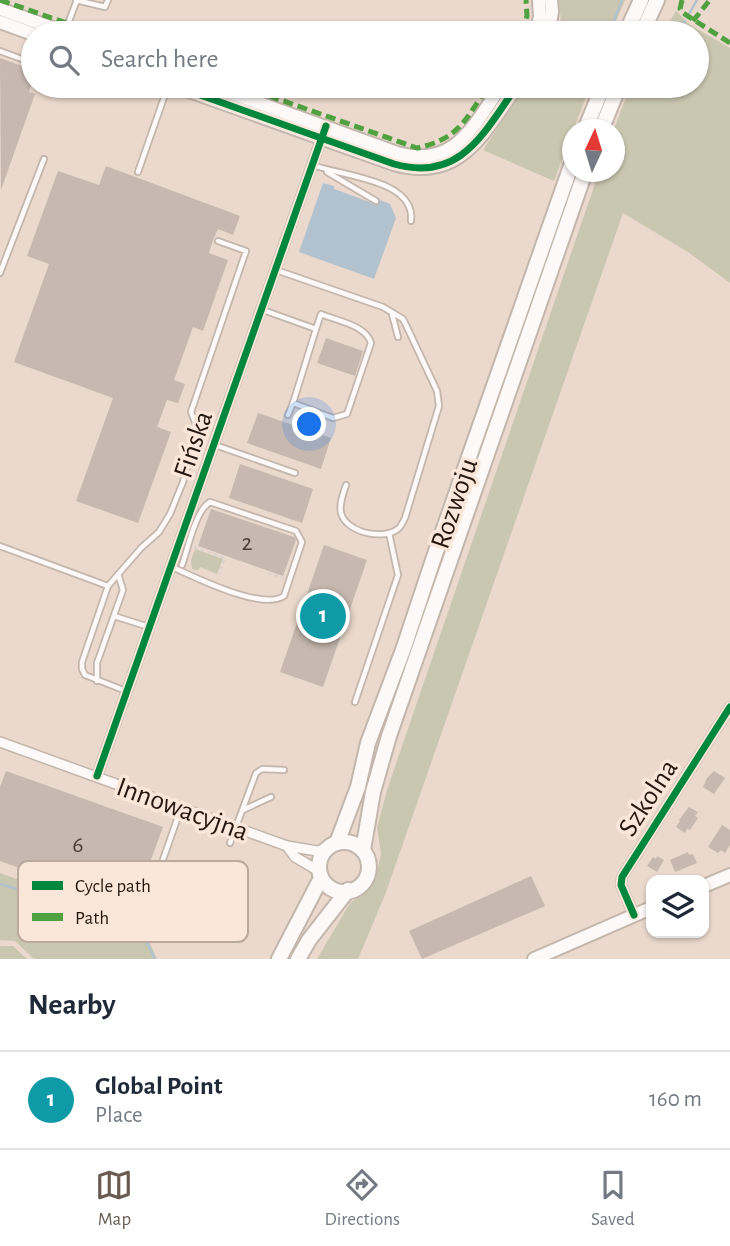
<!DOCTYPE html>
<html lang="en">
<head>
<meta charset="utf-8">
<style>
  :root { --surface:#fff; --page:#f6f6f7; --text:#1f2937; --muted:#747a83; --line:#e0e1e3; --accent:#695b52 }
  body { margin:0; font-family:"Alegreya Sans",sans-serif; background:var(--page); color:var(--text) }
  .controls { position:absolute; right:21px; bottom:21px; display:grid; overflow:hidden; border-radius:14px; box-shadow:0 2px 5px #0004 }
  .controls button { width:63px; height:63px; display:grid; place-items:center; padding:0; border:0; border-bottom:2px solid var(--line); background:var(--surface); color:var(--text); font:35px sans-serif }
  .compass { position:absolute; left:562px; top:119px; width:63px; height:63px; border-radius:50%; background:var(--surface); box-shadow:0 2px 5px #0004; rotate:4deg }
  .you { position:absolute; left:310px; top:425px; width:24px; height:24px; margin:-18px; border:5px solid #fff; border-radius:50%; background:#1a73e8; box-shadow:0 0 0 10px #1a73e833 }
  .badge { display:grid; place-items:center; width:46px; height:46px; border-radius:50%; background:var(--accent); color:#fff; font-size:23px; font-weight:700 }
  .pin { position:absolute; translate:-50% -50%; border:4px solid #fff; box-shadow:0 2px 7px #0006 }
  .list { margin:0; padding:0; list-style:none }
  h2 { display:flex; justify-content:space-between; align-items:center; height:91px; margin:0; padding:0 28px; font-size:30px }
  h2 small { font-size:23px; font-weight:400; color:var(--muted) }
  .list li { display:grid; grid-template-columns:46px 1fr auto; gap:21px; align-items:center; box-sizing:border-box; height:98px; padding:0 28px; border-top:2px solid var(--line) }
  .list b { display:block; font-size:26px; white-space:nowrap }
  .list p { margin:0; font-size:23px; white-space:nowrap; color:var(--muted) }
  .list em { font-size:23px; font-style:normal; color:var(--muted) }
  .icon { flex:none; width:38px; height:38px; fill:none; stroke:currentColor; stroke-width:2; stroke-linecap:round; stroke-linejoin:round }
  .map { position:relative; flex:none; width:730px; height:959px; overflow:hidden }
  .search { position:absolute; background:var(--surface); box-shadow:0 2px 5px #0004; left:21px; right:21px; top:21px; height:77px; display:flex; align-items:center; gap:18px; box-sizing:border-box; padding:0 24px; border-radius:38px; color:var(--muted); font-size:26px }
  .sheet { height:189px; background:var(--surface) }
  nav { display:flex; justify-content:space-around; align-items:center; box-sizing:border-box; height:98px; border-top:2px solid var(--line); background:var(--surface); font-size:19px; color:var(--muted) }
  nav a { display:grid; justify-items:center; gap:4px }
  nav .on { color:var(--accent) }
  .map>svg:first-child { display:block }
  .green { fill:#c9c7b0 }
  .water { fill:#b2c2cf }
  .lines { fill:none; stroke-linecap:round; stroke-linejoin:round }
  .stream { stroke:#b2c2cf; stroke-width:2.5 }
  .building { fill:#c7b9af }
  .lane-casing { stroke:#c3b6ac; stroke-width:8 }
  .street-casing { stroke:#c3b6ac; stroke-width:12 }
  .secondary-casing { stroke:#c3b6ac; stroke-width:16 }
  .primary-casing { stroke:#c3b6ac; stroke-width:18 }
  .path { stroke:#d7d2cf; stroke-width:2; stroke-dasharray:3.5 3.5; stroke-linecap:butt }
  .lane { stroke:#fcf9f8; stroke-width:4.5 }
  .street { stroke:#fcf9f8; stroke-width:9 }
  .secondary { stroke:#fcf9f8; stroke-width:12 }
  .primary { stroke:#fcf9f8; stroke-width:14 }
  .quiet { stroke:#50a13f; stroke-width:5; stroke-dasharray:10 5; stroke-linecap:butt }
  .cycleway-casing { stroke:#fbe7d9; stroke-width:11 }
  .cycleway { stroke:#00873e; stroke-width:7 }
  .labels { text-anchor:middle; stroke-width:7; stroke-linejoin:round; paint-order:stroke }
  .number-label { font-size:24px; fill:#4c4037 }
  .street-label { font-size:28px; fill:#23170f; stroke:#fbe7d9 }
  .key { fill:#fbe7d9; stroke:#baa99c; stroke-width:2 }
  .key-label { font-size:19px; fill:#23170f }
</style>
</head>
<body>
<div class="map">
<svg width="730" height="959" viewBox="0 0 730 959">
  <rect width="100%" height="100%" fill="#ebd9cd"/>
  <g class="green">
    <polygon points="559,0 625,0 611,33 558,33 561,23"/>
    <polygon points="676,11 690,25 730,48 730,283 688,252 623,213 385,895 358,959 317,959 350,903 368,890 376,878 381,853 377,828 387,790 599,172 614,172 614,129 630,87 697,86 697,33 663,33"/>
    <polygon points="526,86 590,86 554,181 483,150"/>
    <polygon points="195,549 223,559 217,574 200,567 198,570 192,569 191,560"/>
    <polygon points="0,873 130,920 144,930 157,959 34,959 15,941 0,940"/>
    <polygon points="0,946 13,946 27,959 0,959"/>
  </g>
  <polygon class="water" points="323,183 334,186 334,189 375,204 378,199 390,204 396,218 374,279 299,252"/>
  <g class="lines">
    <g class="stream">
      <polyline points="689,14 697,0"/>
      <polyline points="613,23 622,0"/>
      <polyline points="678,33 685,21"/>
      <path d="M0,884c25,7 129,34 142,51 5,7 9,16 13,24"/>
    </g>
  </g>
  <g class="building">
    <polygon points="0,58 33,70 33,79 29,92 35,94 1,190"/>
    <polygon points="106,166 240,216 233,235 218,229 213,240 209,253 228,260 203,331 193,327 174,380 185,384 178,403 167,400 157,427 171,432 138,523 76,501 113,398 14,362 49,264 27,256 58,171 99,185"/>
    <polygon points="326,338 363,351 355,376 317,363"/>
    <polygon points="258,413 331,438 321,469 247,443"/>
    <polygon points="240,464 313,489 302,523 229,498"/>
    <polygon points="211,509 294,537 296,540 283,576 198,546"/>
    <polygon points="324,545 367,560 323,687 280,672"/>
    <polygon points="6,771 163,827 133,909 0,861 0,787"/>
    <polygon points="714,771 725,778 714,794 703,787 707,778"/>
    <polygon points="689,807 698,812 695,816 698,818 690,830 687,829 685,833 676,827 680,821 679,820"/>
    <polygon points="722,825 730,830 730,845 725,853 721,850 718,853 708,847"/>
    <polygon points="688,852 689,855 693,854 697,863 675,872 670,860"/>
    <polygon points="657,856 664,860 657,872 647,866 653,857 656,859"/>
    <polygon points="531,876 545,906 422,959 409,931"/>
  </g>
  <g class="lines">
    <g class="lane-casing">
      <g id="lane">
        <polyline points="76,0 105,7 108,0"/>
        <polyline points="66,29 77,0"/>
        <polyline points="0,51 33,63"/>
        <path d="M313,165c27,11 103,14 98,56"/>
        <polyline points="138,172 168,86"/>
        <polyline points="327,172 376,201"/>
        <path d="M276,270l107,37 20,12 3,6 31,66 2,15 -34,112c-1,2 -4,8 -6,10 -14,13 -53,5 -58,-15 -2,-9 2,-19 5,-28"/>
        <polyline points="0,273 44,159"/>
        <path d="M263,310l53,19 5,-15c16,7 45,11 50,29l-24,71 -14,4 -40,-15 -5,12"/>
        <polyline points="392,314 398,337"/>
        <polyline points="293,403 316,329"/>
        <polyline points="215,445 295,473"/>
        <polyline points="0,546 108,586"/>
        <path d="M172,567c23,10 90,44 112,29l18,-54 -6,-11 -86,-29c-15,9 -22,47 -28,63"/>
        <polyline points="114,616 149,627"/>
        <polyline points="97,681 97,663 123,590 118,574"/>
        <polyline points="126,691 85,675 82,669 82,662 108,586 141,548 159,532 170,514 183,482 197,427 191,412 246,251 218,241"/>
        <polyline points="355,702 398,575 389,533"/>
        <polyline points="243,810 271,797"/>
        <polyline points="230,843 256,773 262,769 284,770"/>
        <polyline points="144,914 181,808"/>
      </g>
    </g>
    <g class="street-casing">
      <g id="street">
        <polyline points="0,742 287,846 317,851 328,848"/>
        <polyline points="97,776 323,134"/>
        <polyline points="287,846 295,857 319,871"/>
        <polyline points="634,915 621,885 622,877 730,707"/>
      </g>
    </g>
    <g class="secondary-casing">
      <g id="secondary">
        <polyline points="0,9 67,33"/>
        <polyline points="0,22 33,34"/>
        <polyline points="536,33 540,17 539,0"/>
        <polyline points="549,33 552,11 551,0"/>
        <path d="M175,86l219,78c67,19 90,-32 123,-78"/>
        <path d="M212,86l185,67c58,16 76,-27 104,-67"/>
        <polyline points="704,886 730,875"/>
        <polyline points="534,959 651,908"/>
      </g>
    </g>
    <g class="primary-casing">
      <g id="primary">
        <polyline points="626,33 641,0"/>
        <polyline points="642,33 657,0"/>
        <polyline points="585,130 603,86"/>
        <polyline points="601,130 619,86"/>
        <circle cx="344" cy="867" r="25"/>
        <polyline points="337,843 358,787 368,743 403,650 433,560 572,163"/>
        <polyline points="363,850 373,792 389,736 585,172"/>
        <polyline points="279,959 321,878"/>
        <polyline points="298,959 309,940 348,890"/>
      </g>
    </g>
    <g class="path">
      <polyline points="194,547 225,558 219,574"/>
      <polyline points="268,573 284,578"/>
    </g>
    <use href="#lane" class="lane"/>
    <use href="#street" class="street"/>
    <use href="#secondary" class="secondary"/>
    <use href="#primary" class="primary"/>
    <g class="quiet">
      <polyline points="0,0 95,33"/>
      <polyline points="682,0 680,9 683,13 730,43"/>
      <polyline points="693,21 709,1"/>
      <polyline points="522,33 527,16 526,0"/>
      <path d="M241,86l176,62c42,-9 49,-29 71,-62"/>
    </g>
    <g class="cycleway-casing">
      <g id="cycleway">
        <path d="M175,86l219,78c67,19 90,-32 123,-78"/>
        <polyline points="97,776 326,126"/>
        <polyline points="634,915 621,885 622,877 730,707"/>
      </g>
    </g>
    <use href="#cycleway" class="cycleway"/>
  </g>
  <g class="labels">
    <g class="number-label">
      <text x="247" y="550">2</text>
      <text x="78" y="852">6</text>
    </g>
    <g class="street-label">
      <text transform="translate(192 444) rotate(-71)" y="10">Fińska</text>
      <text transform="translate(453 503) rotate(-71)" y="10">Rozwoju</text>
      <text transform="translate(647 797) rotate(-57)" y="10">Szkolna</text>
      <text transform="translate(183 808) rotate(20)" y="10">Innowacyjna</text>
    </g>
  </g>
  <rect x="18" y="861" width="230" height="81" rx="10" class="key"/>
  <rect x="32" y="881" width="31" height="9" fill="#00873e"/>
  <rect x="32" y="913" width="31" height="8" fill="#50a13f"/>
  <g class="key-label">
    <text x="75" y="892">Cycle path</text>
    <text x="75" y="924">Path</text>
  </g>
</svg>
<div class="controls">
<button><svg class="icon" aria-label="layers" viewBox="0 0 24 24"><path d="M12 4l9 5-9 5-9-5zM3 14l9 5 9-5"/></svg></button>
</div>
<svg class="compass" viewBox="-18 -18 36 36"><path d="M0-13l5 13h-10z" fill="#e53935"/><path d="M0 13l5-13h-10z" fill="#747a83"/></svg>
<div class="you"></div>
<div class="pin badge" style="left:323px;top:616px;background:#0f9aa8">1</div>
<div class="search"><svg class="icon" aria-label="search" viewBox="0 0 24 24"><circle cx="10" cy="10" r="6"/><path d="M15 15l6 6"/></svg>Search here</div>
</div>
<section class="sheet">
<h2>Nearby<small></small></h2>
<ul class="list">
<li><span class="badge" style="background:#0f9aa8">1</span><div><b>Global Point</b><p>Place</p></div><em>160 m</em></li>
</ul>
</section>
<nav>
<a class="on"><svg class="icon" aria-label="map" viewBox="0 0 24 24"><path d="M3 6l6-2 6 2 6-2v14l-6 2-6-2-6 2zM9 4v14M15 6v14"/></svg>Map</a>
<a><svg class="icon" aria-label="directions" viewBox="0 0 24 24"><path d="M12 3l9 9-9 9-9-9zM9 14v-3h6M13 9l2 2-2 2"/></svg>Directions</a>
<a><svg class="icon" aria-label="saved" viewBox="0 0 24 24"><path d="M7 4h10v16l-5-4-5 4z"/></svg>Saved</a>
</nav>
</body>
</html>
